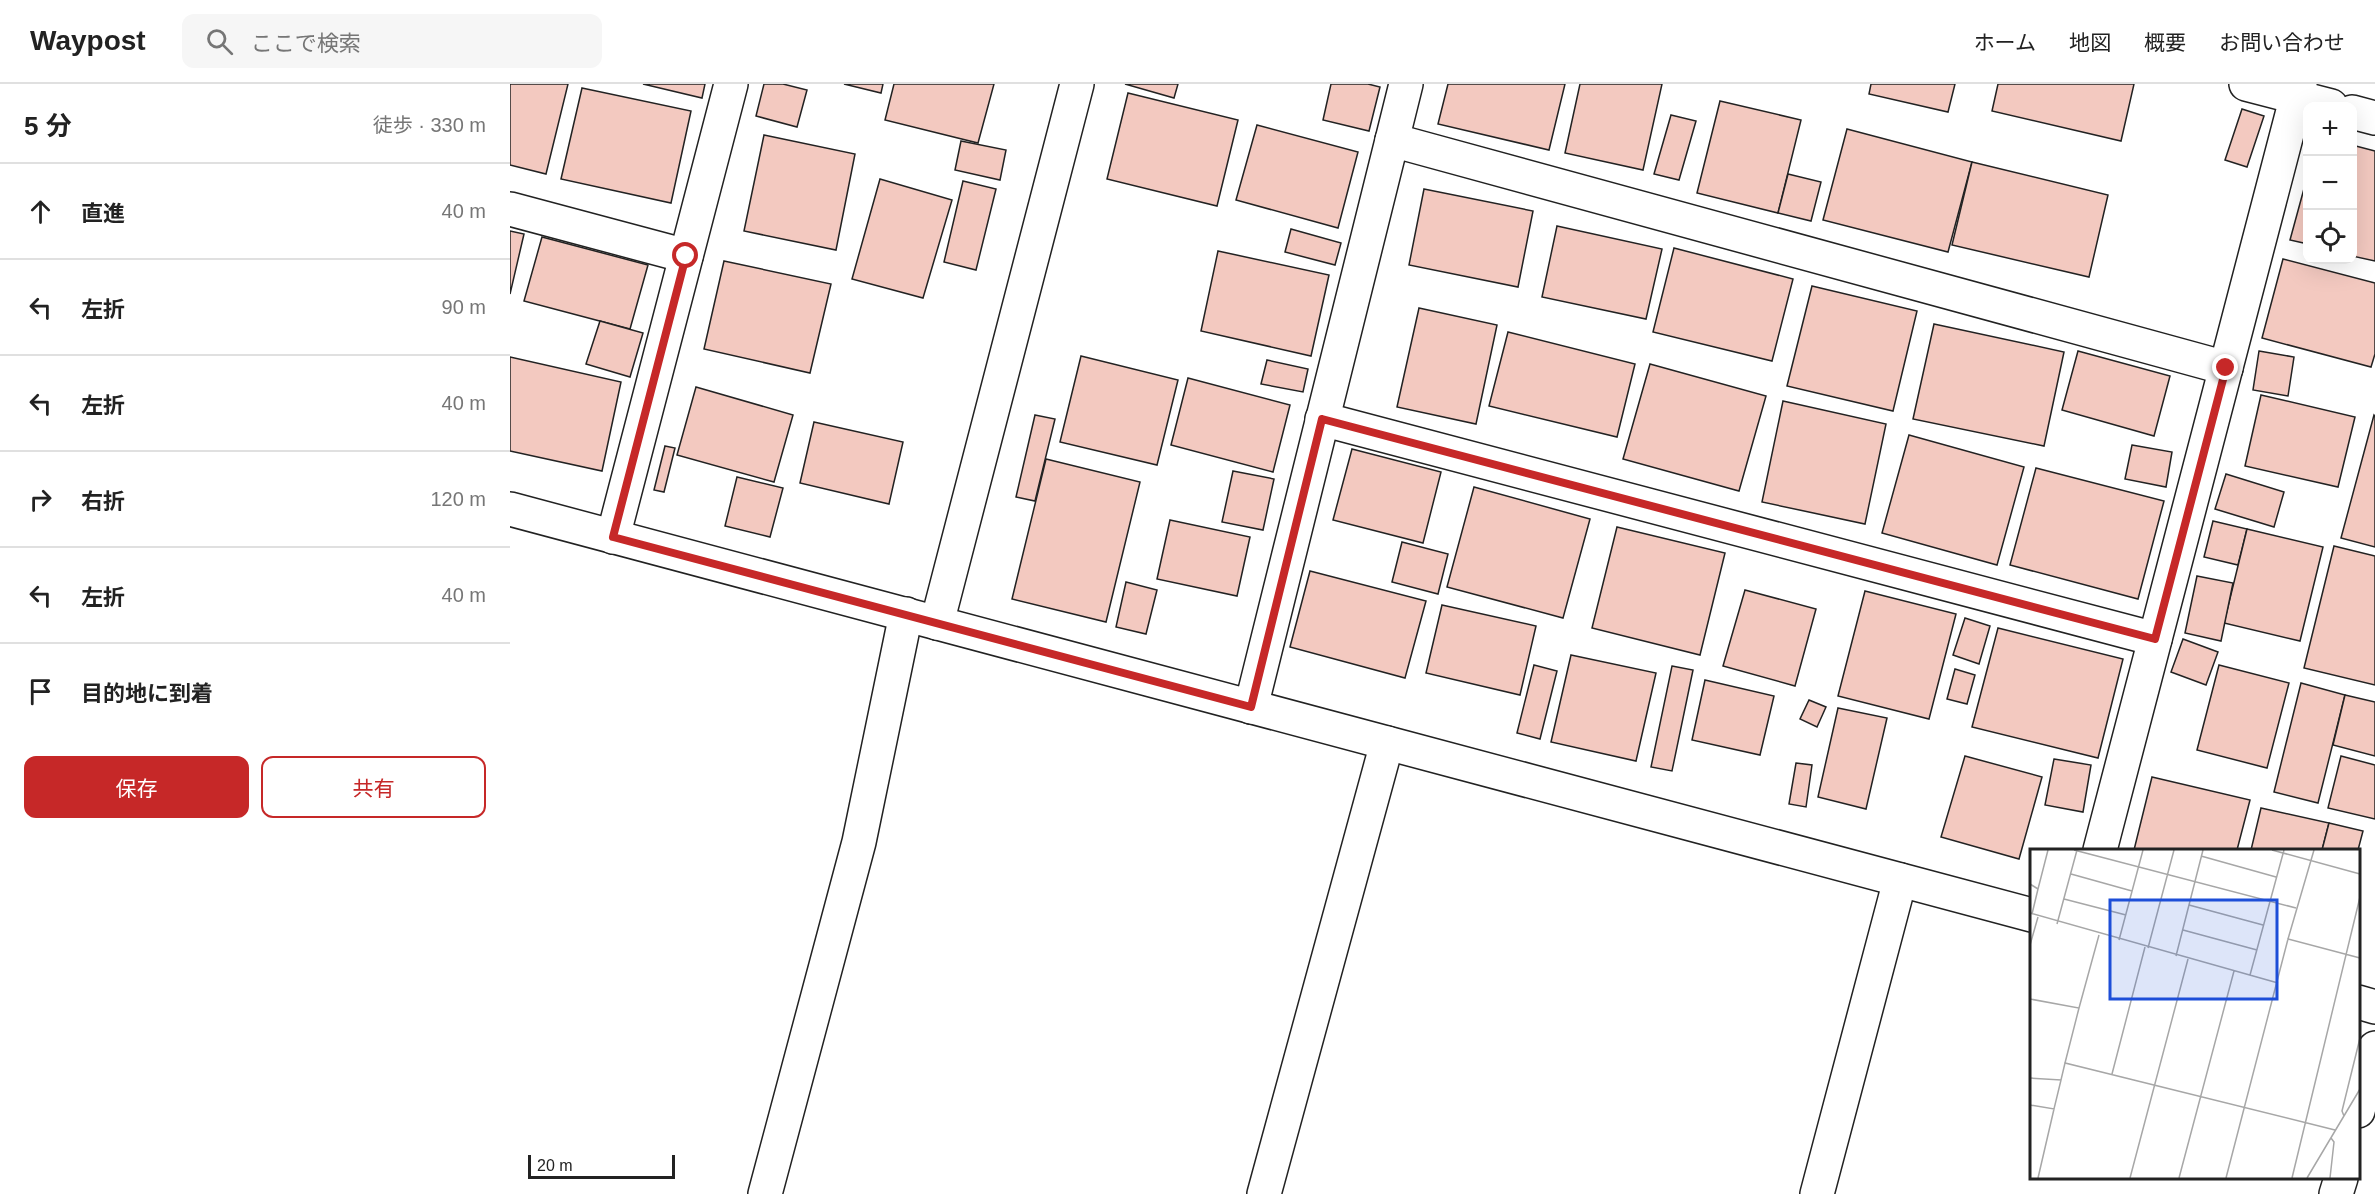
<!DOCTYPE html>
<html lang="ja">
<head>
<meta charset="utf-8">
<style>
  :root { --surface:#fff; --page:#f6f6f6; --text:#222; --muted:#767676; --line:#e0e0e0; --accent:#c62828 }
  body { margin:0; font-family:Arial,"Noto Sans JP",sans-serif; background:var(--page); color:var(--text) }
  .controls { position:absolute; right:18px; top:18px; display:grid; overflow:hidden; border-radius:12px; box-shadow:0 6px 24px #0002 }
  .controls button { width:54px; height:54px; display:grid; place-items:center; padding:0; border:0; border-bottom:2px solid var(--line); background:var(--surface); color:var(--text); font:30px sans-serif }
  .scale { position:absolute; left:18px; bottom:15px; width:147px; box-sizing:border-box; padding-left:6px; border:3px solid #222; border-top:0; font-size:16px; line-height:21px; white-space:nowrap; color:#222; -webkit-text-stroke:4px #fff; paint-order:stroke }
  .stop { position:absolute; width:18px; height:18px; margin:-14px; border:4px solid #c62828; border-radius:50%; background:#fff }
  .stop.end { background:#c62828; border-color:#fff; box-shadow:0 2px 6px #0008 }
  .list { margin:0; padding:0; list-style:none }
  h2 { display:flex; justify-content:space-between; align-items:center; height:78px; margin:0; padding:0 24px; font-size:26px }
  h2 small { font-size:20px; font-weight:400; color:var(--muted) }
  .list li { display:grid; grid-template-columns:39px 1fr auto; gap:18px; align-items:center; box-sizing:border-box; height:96px; padding:0 24px; border-top:2px solid var(--line) }
  .list b { display:block; font-size:22px; white-space:nowrap }
  .list em { font-size:20px; font-style:normal; color:var(--muted) }
  .actions { display:flex; gap:12px; padding:18px 24px }
  .actions a { flex:1; padding:14px 0; border:2px solid var(--accent); border-radius:12px; text-align:center; font-size:21px; color:var(--accent) }
  .actions .main { background:var(--accent); color:#fff }
  .icon { flex:none; width:33px; height:33px; fill:none; stroke:currentColor; stroke-width:2; stroke-linecap:round; stroke-linejoin:round }
  .map { position:relative; flex:none; width:1865px; height:1110px; overflow:hidden }
  header { display:flex; align-items:center; gap:36px; box-sizing:border-box; height:84px; padding:0 30px; background:var(--surface); border-bottom:2px solid var(--line) }
  header strong { font-size:28px }
  nav { display:flex; gap:33px; margin-inline-start:auto; font-size:21px }
  .search { width:420px; height:54px; background:var(--page); display:flex; align-items:center; gap:15px; box-sizing:border-box; padding:0 21px; border-radius:12px; color:var(--muted); font-size:22px }
  main { display:flex }
  aside { flex:1; background:var(--surface) }
  .map>svg:first-child { display:block }
  .building { fill:#f3c9c0; stroke:#222; stroke-width:1.5 }
  .lines { fill:none; stroke-linecap:round; stroke-linejoin:round }
  .minor-casing { stroke:#222; stroke-width:36 }
  .minor { stroke:#fff; stroke-width:33 }
  .route { stroke:#c62828; stroke-width:8 }
  .inset-road { fill:none; stroke:#a7a7a7; stroke-width:1.5 }
  .view { fill:#1d4ed8; fill-opacity:0.15; stroke:#1d4ed8; stroke-width:3 }
  .inset-edge { fill:none; stroke:#222; stroke-width:3 }
</style>
</head>
<body>
<header>
<strong>Waypost</strong>
<div class="search"><svg class="icon" aria-label="search" viewBox="0 0 24 24"><circle cx="10" cy="10" r="6"/><path d="M15 15l6 6"/></svg>ここで検索</div>
<nav><a>ホーム</a><a>地図</a><a>概要</a><a>お問い合わせ</a></nav>
</header>
<main>
<aside>
<h2>5 分<small>徒歩 · 330 m</small></h2>
<ul class="list">
<li><svg class="icon" aria-label="ahead" viewBox="0 0 24 24"><path d="M12 20V5M6 11l6-6 6 6"/></svg><div><b>直進</b></div><em>40 m</em></li>
<li><svg class="icon" aria-label="left" viewBox="0 0 24 24"><path d="M17 20v-9H6M10 6l-5 5 5 5"/></svg><div><b>左折</b></div><em>90 m</em></li>
<li><svg class="icon" aria-label="left" viewBox="0 0 24 24"><path d="M17 20v-9H6M10 6l-5 5 5 5"/></svg><div><b>左折</b></div><em>40 m</em></li>
<li><svg class="icon" aria-label="right" viewBox="0 0 24 24"><path d="M7 20v-9h11M14 6l5 5-5 5"/></svg><div><b>右折</b></div><em>120 m</em></li>
<li><svg class="icon" aria-label="left" viewBox="0 0 24 24"><path d="M17 20v-9H6M10 6l-5 5 5 5"/></svg><div><b>左折</b></div><em>40 m</em></li>
<li><svg class="icon" aria-label="arrive" viewBox="0 0 24 24"><path d="M6 21V4h12l-3 4 3 4H6"/></svg><div><b>目的地に到着</b></div></li>
</ul>
<div class="actions"><a class="main">保存</a><a>共有</a></div>
</aside>
<div class="map">
<svg width="1865" height="1110" viewBox="0 0 1865 1110">
  <rect width="100%" height="100%" fill="#fff"/>
  <g class="building">
    <polygon points="0,0 58,0 36,90 0,81"/>
    <polygon points="133,0 195,0 192,14"/>
    <polygon points="254,0 273,0 297,6 287,43 246,32"/>
    <polygon points="334,0 373,0 371,9"/>
    <polygon points="384,0 484,0 468,59 375,36"/>
    <polygon points="615,0 668,0 664,14"/>
    <polygon points="821,0 858,0 870,3 859,47 813,36"/>
    <polygon points="938,0 1055,0 1039,66 928,40"/>
    <polygon points="1070,0 1152,0 1133,86 1055,69"/>
    <polygon points="1361,0 1445,0 1438,28 1359,10"/>
    <polygon points="1488,0 1624,0 1611,57 1482,27"/>
    <polygon points="72,4 181,27 161,119 51,95"/>
    <polygon points="618,9 728,36 707,122 597,95"/>
    <polygon points="1210,17 1291,36 1268,129 1187,109"/>
    <polygon points="1732,25 1754,32 1737,83 1715,76"/>
    <polygon points="1161,31 1186,37 1169,96 1144,90"/>
    <polygon points="747,41 848,68 828,144 726,116"/>
    <polygon points="1337,45 1462,78 1438,168 1313,136"/>
    <polygon points="254,51 345,70 326,166 234,147"/>
    <polygon points="451,57 496,66 490,96 445,86"/>
    <polygon points="1842,61 1865,67 1865,177 1842,172"/>
    <polygon points="1462,78 1598,111 1579,193 1442,161"/>
    <polygon points="1278,90 1311,98 1301,137 1268,129"/>
    <polygon points="1798,90 1798,160 1780,156"/>
    <polygon points="370,95 442,116 413,214 342,195"/>
    <polygon points="453,97 486,105 466,186 434,178"/>
    <polygon points="914,105 1023,127 1008,203 899,181"/>
    <polygon points="1047,142 1152,165 1136,235 1032,213"/>
    <polygon points="781,145 831,159 825,181 775,168"/>
    <polygon points="0,147 14,150 0,210"/>
    <polygon points="32,153 138,181 120,245 14,217"/>
    <polygon points="1164,164 1283,195 1262,277 1143,248"/>
    <polygon points="708,167 819,191 801,272 691,247"/>
    <polygon points="1773,175 1865,199 1865,270 1861,283 1752,254"/>
    <polygon points="214,177 321,200 300,289 194,265"/>
    <polygon points="1302,202 1407,227 1383,327 1277,302"/>
    <polygon points="909,224 987,241 966,340 887,323"/>
    <polygon points="90,237 133,249 120,293 76,280"/>
    <polygon points="1424,240 1554,268 1534,362 1403,335"/>
    <polygon points="998,248 1125,280 1107,353 979,322"/>
    <polygon points="1568,267 1660,292 1644,352 1552,326"/>
    <polygon points="1749,267 1784,273 1778,312 1743,306"/>
    <polygon points="571,272 668,296 647,381 550,358"/>
    <polygon points="0,273 111,298 92,387 0,367"/>
    <polygon points="757,276 798,285 793,308 751,300"/>
    <polygon points="1140,280 1256,312 1229,407 1113,375"/>
    <polygon points="678,294 780,321 763,388 661,361"/>
    <polygon points="186,303 283,331 264,398 167,371"/>
    <polygon points="1751,311 1845,333 1828,403 1735,382"/>
    <polygon points="1273,317 1376,340 1355,440 1252,418"/>
    <polygon points="525,331 545,335 525,417 506,413"/>
    <polygon points="1864,331 1865,332 1865,463 1831,454"/>
    <polygon points="304,338 393,358 379,420 290,399"/>
    <polygon points="1399,351 1514,383 1487,481 1372,449"/>
    <polygon points="1622,361 1662,368 1656,403 1615,395"/>
    <polygon points="155,362 165,364 154,408 144,406"/>
    <polygon points="842,365 931,388 913,459 823,436"/>
    <polygon points="536,375 630,398 596,538 502,515"/>
    <polygon points="1526,384 1654,417 1628,515 1500,481"/>
    <polygon points="723,387 764,395 753,446 712,438"/>
    <polygon points="1716,390 1774,408 1764,443 1705,425"/>
    <polygon points="227,393 273,404 260,453 215,442"/>
    <polygon points="964,403 1080,435 1053,534 937,503"/>
    <polygon points="660,436 740,453 727,512 647,495"/>
    <polygon points="1703,437 1737,445 1728,481 1694,473"/>
    <polygon points="1107,443 1215,469 1190,571 1082,544"/>
    <polygon points="1737,445 1813,463 1790,557 1714,539"/>
    <polygon points="892,458 938,470 928,510 882,498"/>
    <polygon points="1824,462 1865,472 1865,601 1794,584"/>
    <polygon points="800,487 916,517 895,594 780,563"/>
    <polygon points="1687,492 1723,499 1711,557 1675,549"/>
    <polygon points="616,498 647,506 636,550 606,543"/>
    <polygon points="1235,506 1306,525 1285,602 1213,582"/>
    <polygon points="1355,507 1446,530 1419,635 1328,612"/>
    <polygon points="932,521 1026,542 1010,611 916,589"/>
    <polygon points="1455,534 1480,542 1469,580 1443,571"/>
    <polygon points="1488,544 1613,575 1588,674 1462,643"/>
    <polygon points="1673,555 1708,568 1696,601 1661,588"/>
    <polygon points="1061,571 1146,589 1126,677 1041,658"/>
    <polygon points="1024,581 1047,587 1030,655 1007,649"/>
    <polygon points="1709,581 1779,599 1757,684 1687,666"/>
    <polygon points="1162,582 1183,586 1162,687 1141,683"/>
    <polygon points="1445,585 1465,591 1457,620 1437,615"/>
    <polygon points="1195,596 1264,612 1250,671 1182,656"/>
    <polygon points="1791,599 1835,611 1808,719 1764,708"/>
    <polygon points="1835,611 1865,618 1865,672 1823,661"/>
    <polygon points="1299,616 1316,623 1307,643 1290,635"/>
    <polygon points="1328,624 1377,634 1356,725 1308,713"/>
    <polygon points="1455,672 1532,693 1509,775 1431,753"/>
    <polygon points="1831,672 1865,681 1865,735 1818,724"/>
    <polygon points="1544,675 1581,681 1573,728 1535,721"/>
    <polygon points="1286,679 1302,681 1296,723 1279,720"/>
    <polygon points="1642,693 1740,716 1727,766 1624,766"/>
    <polygon points="1751,724 1819,739 1812,766 1741,766"/>
    <polygon points="1819,739 1853,747 1848,766 1812,766"/>
  </g>
  <g class="lines">
    <g class="minor-casing">
      <g id="minor">
        <polyline points="1736,0 1821,22"/>
        <polyline points="1842,28 1865,34"/>
        <polyline points="882,56 1716,284"/>
        <polyline points="0,125 176,172"/>
        <polyline points="812,335 1645,555"/>
        <polyline points="0,425 1522,831"/>
        <polyline points="103,453 221,0"/>
        <polyline points="427,539 567,0"/>
        <polyline points="741,623 896,0"/>
        <polyline points="1590,766 1790,0"/>
        <polyline points="1848,918 1865,923"/>
        <polyline points="1848,1027 1865,964"/>
        <polyline points="255,1110 349,758 396,530"/>
        <polyline points="754,1110 877,659"/>
        <polyline points="1307,1110 1390,796"/>
        <polyline points="1826,1110 1831,1094"/>
      </g>
    </g>
    <use href="#minor" class="minor"/>
  </g>
  <g class="lines">
    <polyline class="route" points="176,172 103,453 741,623 812,335 1645,555 1716,284"/>
  </g>
  <g transform="translate(1520 765)">
    <rect width="330" height="330" fill="#fff"/>
    <path class="inset-road" d="M44,1l222,58M242,1l88,24M284,1l-26,89 72,19M171,7l75,21M41,25l61,17M0,35l8,5 10,-39M34,50l62,16M159,56l74,20M0,64l248,70M2,65l6,-25M27,75l20,-74M153,81l74,20M89,91l24,-90M0,96l8,-28M118,99l26,-98M146,107l27,-106M220,126l34,-125M0,150l49,9 -14,55M49,159l20,-73M82,225l33,-127M0,229l31,2 4,-17 270,67M0,256l24,4 7,-29M314,267l-2,-5 18,-73M8,329l16,-69M100,329l58,-219M149,329l55,-207M196,329l62,-239M262,329l68,-281M277,329l53,-89M300,329l4,-36 -3,-4"/>
    <path class="view" d="M80,51h167v99h-167z"/>
    <rect width="330" height="330" class="inset-edge"/>
  </g>
</svg>
<div class="controls">
<button>+</button>
<button>−</button>
<button><svg class="icon" aria-label="locate" viewBox="0 0 24 24"><circle cx="12" cy="12" r="6"/><path d="M12 2v4M12 18v4M2 12h4M18 12h4"/></svg></button>
</div>
<div class="scale">20 m</div>
<div class="stop" style="left:176px;top:172px"></div>
<div class="stop end" style="left:1716px;top:284px"></div>
</div>
</main>
</body>
</html>
